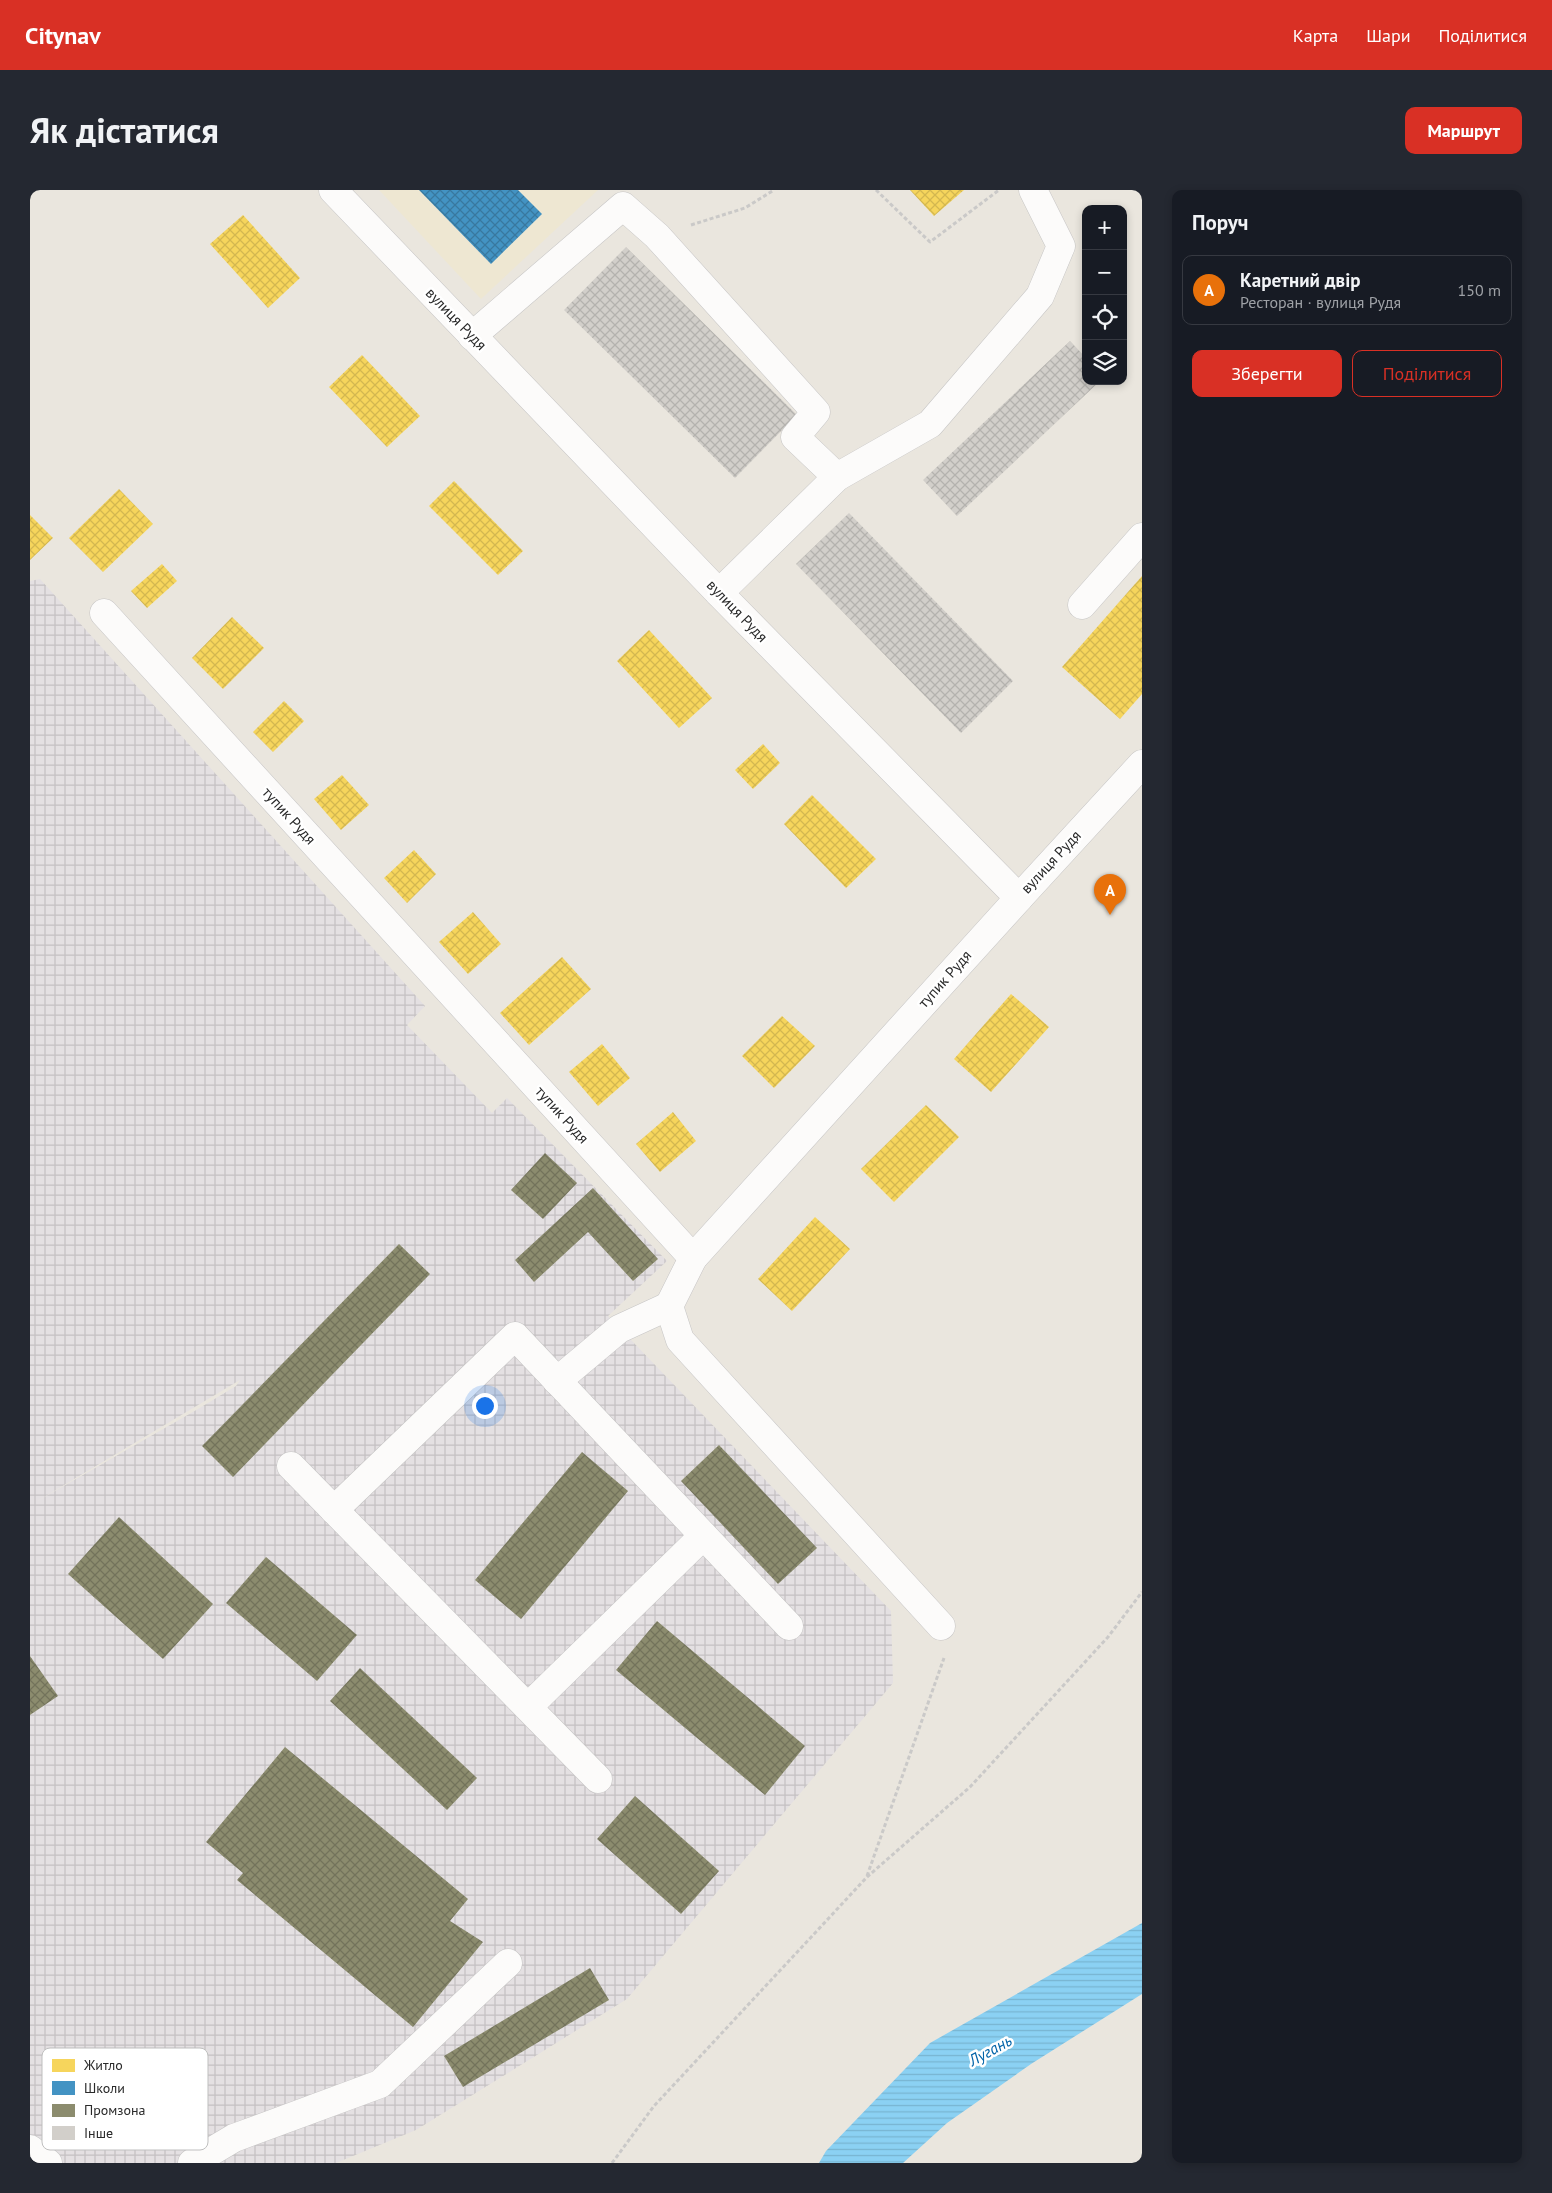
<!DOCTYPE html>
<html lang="uk">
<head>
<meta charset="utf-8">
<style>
  :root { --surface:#171b24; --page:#242831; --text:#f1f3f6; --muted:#9ea1a6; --line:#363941; --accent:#d93025 }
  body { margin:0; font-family:"PT Sans",sans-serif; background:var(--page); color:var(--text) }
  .controls { position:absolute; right:15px; top:15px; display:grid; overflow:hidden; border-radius:10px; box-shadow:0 2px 8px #0003 }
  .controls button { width:45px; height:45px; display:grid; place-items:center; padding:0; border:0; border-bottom:1px solid var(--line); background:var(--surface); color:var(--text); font:25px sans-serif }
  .you { position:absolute; left:454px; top:1215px; width:18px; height:18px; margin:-12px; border:4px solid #fff; border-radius:50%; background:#1a73e8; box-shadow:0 0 0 8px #1a73e833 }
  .badge { display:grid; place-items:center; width:32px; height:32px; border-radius:50%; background:var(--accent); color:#fff; font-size:16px; font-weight:700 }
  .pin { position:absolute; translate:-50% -41px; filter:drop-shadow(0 1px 2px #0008) }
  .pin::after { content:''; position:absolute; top:26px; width:18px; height:15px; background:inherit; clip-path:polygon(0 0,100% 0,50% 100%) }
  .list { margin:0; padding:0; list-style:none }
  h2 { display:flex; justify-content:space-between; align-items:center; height:65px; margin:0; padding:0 20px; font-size:21px }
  h2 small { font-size:16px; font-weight:400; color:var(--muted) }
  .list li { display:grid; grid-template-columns:32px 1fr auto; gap:15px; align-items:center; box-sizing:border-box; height:70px; margin:0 10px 10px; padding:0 10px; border:1px solid var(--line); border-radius:10px }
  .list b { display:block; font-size:19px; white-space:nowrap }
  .list p { margin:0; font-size:16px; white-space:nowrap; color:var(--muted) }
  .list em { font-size:16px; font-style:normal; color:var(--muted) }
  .actions { display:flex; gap:10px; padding:15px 20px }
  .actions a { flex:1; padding:11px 0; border:1px solid var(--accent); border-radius:10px; text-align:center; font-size:18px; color:var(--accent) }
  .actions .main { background:var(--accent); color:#fff }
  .icon { flex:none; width:28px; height:28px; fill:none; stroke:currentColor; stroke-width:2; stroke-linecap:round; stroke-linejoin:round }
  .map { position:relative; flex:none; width:1112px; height:1973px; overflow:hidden; border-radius:10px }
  header { display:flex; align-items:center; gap:30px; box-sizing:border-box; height:70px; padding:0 25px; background:var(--accent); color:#fff }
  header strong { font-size:24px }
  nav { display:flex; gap:28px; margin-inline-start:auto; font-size:18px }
  .intro { display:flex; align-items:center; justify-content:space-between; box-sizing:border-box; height:120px; padding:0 30px }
  h1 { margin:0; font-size:35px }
  .button { padding:12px 22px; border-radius:10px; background:var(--accent); color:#fff; font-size:18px; font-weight:700 }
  main { display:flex; gap:30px; padding:0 30px }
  aside { flex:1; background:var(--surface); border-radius:10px; box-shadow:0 2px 8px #0003 }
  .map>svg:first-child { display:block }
  .industrial { fill:url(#industrial-grid); fill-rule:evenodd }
  .education { fill:#eee7d2 }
  .water { fill:url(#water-rules) }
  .homes { fill:url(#homes-cross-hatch) }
  .schools { fill:url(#schools-cross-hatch) }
  .industry { fill:url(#industry-cross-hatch) }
  .building { fill:url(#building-cross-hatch) }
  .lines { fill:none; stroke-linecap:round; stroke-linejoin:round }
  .minor-casing { stroke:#c6c5c5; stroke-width:29 }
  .path { stroke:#cac9c8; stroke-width:3; stroke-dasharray:4 2.5; stroke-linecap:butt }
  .minor { stroke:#fcfbfa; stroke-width:28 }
  .labels { text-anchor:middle; stroke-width:5; stroke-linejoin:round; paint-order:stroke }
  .street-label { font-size:15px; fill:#2a2a2a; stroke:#fff }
  .water-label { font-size:16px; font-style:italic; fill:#0063a8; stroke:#fff }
  .key { fill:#fff; stroke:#bfbfbf; stroke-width:1 }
  .key-label { font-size:14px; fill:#2a2a2a }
</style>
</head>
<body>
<header>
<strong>Citynav</strong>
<nav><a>Карта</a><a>Шари</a><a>Поділитися</a></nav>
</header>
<div class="intro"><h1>Як дістатися</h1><a class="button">Маршрут</a></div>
<main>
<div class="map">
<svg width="1112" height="1973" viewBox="0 0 1112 1973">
  <defs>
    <pattern id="industrial-grid" width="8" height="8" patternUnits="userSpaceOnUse" patternTransform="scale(1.25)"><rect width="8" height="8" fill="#e4e0e2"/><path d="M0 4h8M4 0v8" fill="none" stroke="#c4c0c2"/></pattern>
    <pattern id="water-rules" width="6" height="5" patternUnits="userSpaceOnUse" patternTransform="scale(1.25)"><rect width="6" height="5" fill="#8bd1f3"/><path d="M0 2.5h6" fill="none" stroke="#78b4d0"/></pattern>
    <pattern id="homes-cross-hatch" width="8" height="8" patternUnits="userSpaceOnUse" patternTransform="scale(1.25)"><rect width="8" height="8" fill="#f6d55c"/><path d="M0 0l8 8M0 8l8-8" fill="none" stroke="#d3b750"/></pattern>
    <pattern id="schools-cross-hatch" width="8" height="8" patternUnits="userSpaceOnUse" patternTransform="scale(1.25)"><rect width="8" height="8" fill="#4393c3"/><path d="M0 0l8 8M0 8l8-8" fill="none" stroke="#38789f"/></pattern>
    <pattern id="industry-cross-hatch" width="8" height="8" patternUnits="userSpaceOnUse" patternTransform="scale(1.25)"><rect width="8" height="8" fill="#8c8c6e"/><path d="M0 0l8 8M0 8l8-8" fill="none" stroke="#73735b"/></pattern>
    <pattern id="building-cross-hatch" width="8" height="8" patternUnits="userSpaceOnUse" patternTransform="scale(1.25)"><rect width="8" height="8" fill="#d2cfca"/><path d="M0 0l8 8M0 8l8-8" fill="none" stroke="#b4b2ae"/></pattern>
  </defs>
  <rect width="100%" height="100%" fill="#eae6de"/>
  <path class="industrial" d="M10,389l385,427 -18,19 85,88 15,-15 160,163 -59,55 283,295 2,72 -266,316 -211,131 -80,33h-306v-1582zM210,1190l-4,6 -38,23 -164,94z"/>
  <polygon class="education" points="349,0 568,0 451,109"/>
  <polygon class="water" points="1112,1733 1112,1804 1001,1874 917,1933 873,1973 789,1973 796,1961 900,1853"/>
  <g class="homes">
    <polygon points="880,0 934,0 904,26"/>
    <polygon points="213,25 270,88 238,118 180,54"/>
    <polygon points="332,165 390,226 357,257 299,197"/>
    <polygon points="424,291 493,361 468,385 399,316"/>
    <polygon points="89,299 123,334 73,382 39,348"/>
    <polygon points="0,325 23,348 0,370"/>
    <polygon points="132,374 147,391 117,418 101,401"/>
    <polygon points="1112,386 1112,504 1090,529 1032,477"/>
    <polygon points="202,427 234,458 193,499 162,468"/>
    <polygon points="619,440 682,508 649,538 587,471"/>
    <polygon points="254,511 274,531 243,562 223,542"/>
    <polygon points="733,554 750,573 723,599 705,580"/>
    <polygon points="312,585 339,615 311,640 284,609"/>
    <polygon points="782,605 846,669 816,698 754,634"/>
    <polygon points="384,660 406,684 377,713 354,688"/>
    <polygon points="443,722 471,754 438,784 409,752"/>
    <polygon points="532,767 561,799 499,855 470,823"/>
    <polygon points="981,804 1019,837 961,902 924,869"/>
    <polygon points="752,826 785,856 744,898 712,866"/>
    <polygon points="572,854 600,888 568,916 539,882"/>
    <polygon points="896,915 929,947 864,1012 831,979"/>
    <polygon points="643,922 666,951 630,982 606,954"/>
    <polygon points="785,1027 820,1059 762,1121 728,1089"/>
  </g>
  <polygon class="schools" points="389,0 488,0 512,24 461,74"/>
  <g class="industry">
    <polygon points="515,963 547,993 513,1029 481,1000"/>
    <polygon points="563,998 628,1069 603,1091 558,1042 504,1092 485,1070"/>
    <polygon points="369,1054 400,1084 203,1287 172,1256"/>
    <polygon points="689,1255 787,1358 748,1394 651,1291"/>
    <polygon points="552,1262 598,1301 491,1429 445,1390"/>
    <polygon points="89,1327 183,1414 133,1469 38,1384"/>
    <polygon points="236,1367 327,1445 287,1491 196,1413"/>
    <polygon points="627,1431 775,1556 735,1605 586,1480"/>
    <polygon points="0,1466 28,1506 0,1525"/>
    <polygon points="330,1478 447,1588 417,1620 300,1511"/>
    <polygon points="255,1557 438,1709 420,1731 453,1752 383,1837 207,1690 213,1683 176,1652"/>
    <polygon points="605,1606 689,1681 651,1724 567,1649"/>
    <polygon points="560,1778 579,1810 433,1897 414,1866"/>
  </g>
  <g class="building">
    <polygon points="596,57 767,225 705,288 534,120"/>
    <polygon points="1040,151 1056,168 1056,191 1070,191 927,326 893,290"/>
    <polygon points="819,323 983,491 931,543 766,374"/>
  </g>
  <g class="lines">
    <g class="minor-casing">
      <g id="minor">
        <polyline points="303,0 689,403 989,708 1112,574"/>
        <polyline points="442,146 593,16 627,46 786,222 765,247 807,287"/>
        <polyline points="689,403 807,287 900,234 1010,106 1031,56 1003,0"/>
        <polyline points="1052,415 1112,347"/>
        <polyline points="74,423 663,1068 989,708"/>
        <polyline points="663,1068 639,1116 650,1150 911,1436"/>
        <polyline points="527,1191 589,1139 639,1116"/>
        <polyline points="261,1276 568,1589"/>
        <polyline points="304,1320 485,1146 759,1436"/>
        <polyline points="498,1517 673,1346"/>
        <polyline points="0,1959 18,1973"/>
        <polyline points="162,1973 204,1948 350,1894 478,1773"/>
      </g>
    </g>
    <g class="path">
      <polyline points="846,0 900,52 969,0"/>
      <polyline points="661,35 715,18 744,0"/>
      <polyline points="837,1686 914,1468"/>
      <polyline points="582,1973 624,1916 837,1687 940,1597 1078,1447 1112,1402"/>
    </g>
    <use href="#minor" class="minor"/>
  </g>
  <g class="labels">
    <g class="street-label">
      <text transform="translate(426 129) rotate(46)" y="5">вулиця Рудя</text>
      <text transform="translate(707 421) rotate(46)" y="5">вулиця Рудя</text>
      <text transform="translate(259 626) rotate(48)" y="5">тупик Рудя</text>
      <text transform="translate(1021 672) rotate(-47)" y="5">вулиця Рудя</text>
      <text transform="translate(915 789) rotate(-48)" y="5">тупик Рудя</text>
      <text transform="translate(532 925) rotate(48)" y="5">тупик Рудя</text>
    </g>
    <g class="water-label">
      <text transform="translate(960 1860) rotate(-29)" y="6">Лугань</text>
    </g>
  </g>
  <rect x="12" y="1858" width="166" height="102" rx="8" class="key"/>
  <rect x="22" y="1869" width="23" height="13" fill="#f6d55c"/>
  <rect x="22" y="1891" width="23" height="14" fill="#4393c3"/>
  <rect x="22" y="1914" width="23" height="13" fill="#8c8c6e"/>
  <rect x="22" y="1936" width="23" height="14" fill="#d2cfca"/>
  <g class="key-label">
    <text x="54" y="1880">Житло</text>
    <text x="54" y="1903">Школи</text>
    <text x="54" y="1925">Промзона</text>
    <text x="54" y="1948">Інше</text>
  </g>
</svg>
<div class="controls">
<button>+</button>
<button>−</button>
<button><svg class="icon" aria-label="locate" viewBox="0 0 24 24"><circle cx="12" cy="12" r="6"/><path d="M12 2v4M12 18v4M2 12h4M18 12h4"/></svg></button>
<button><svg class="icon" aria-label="layers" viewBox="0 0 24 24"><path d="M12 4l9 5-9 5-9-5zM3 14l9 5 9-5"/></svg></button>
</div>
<div class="you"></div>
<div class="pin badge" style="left:1080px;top:725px;background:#e8710a">A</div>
</div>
<aside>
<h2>Поруч<small></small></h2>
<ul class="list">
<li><span class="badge" style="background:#e8710a">A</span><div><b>Каретний двір</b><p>Ресторан · вулиця Рудя</p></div><em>150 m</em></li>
</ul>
<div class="actions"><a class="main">Зберегти</a><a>Поділитися</a></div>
</aside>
</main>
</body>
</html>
